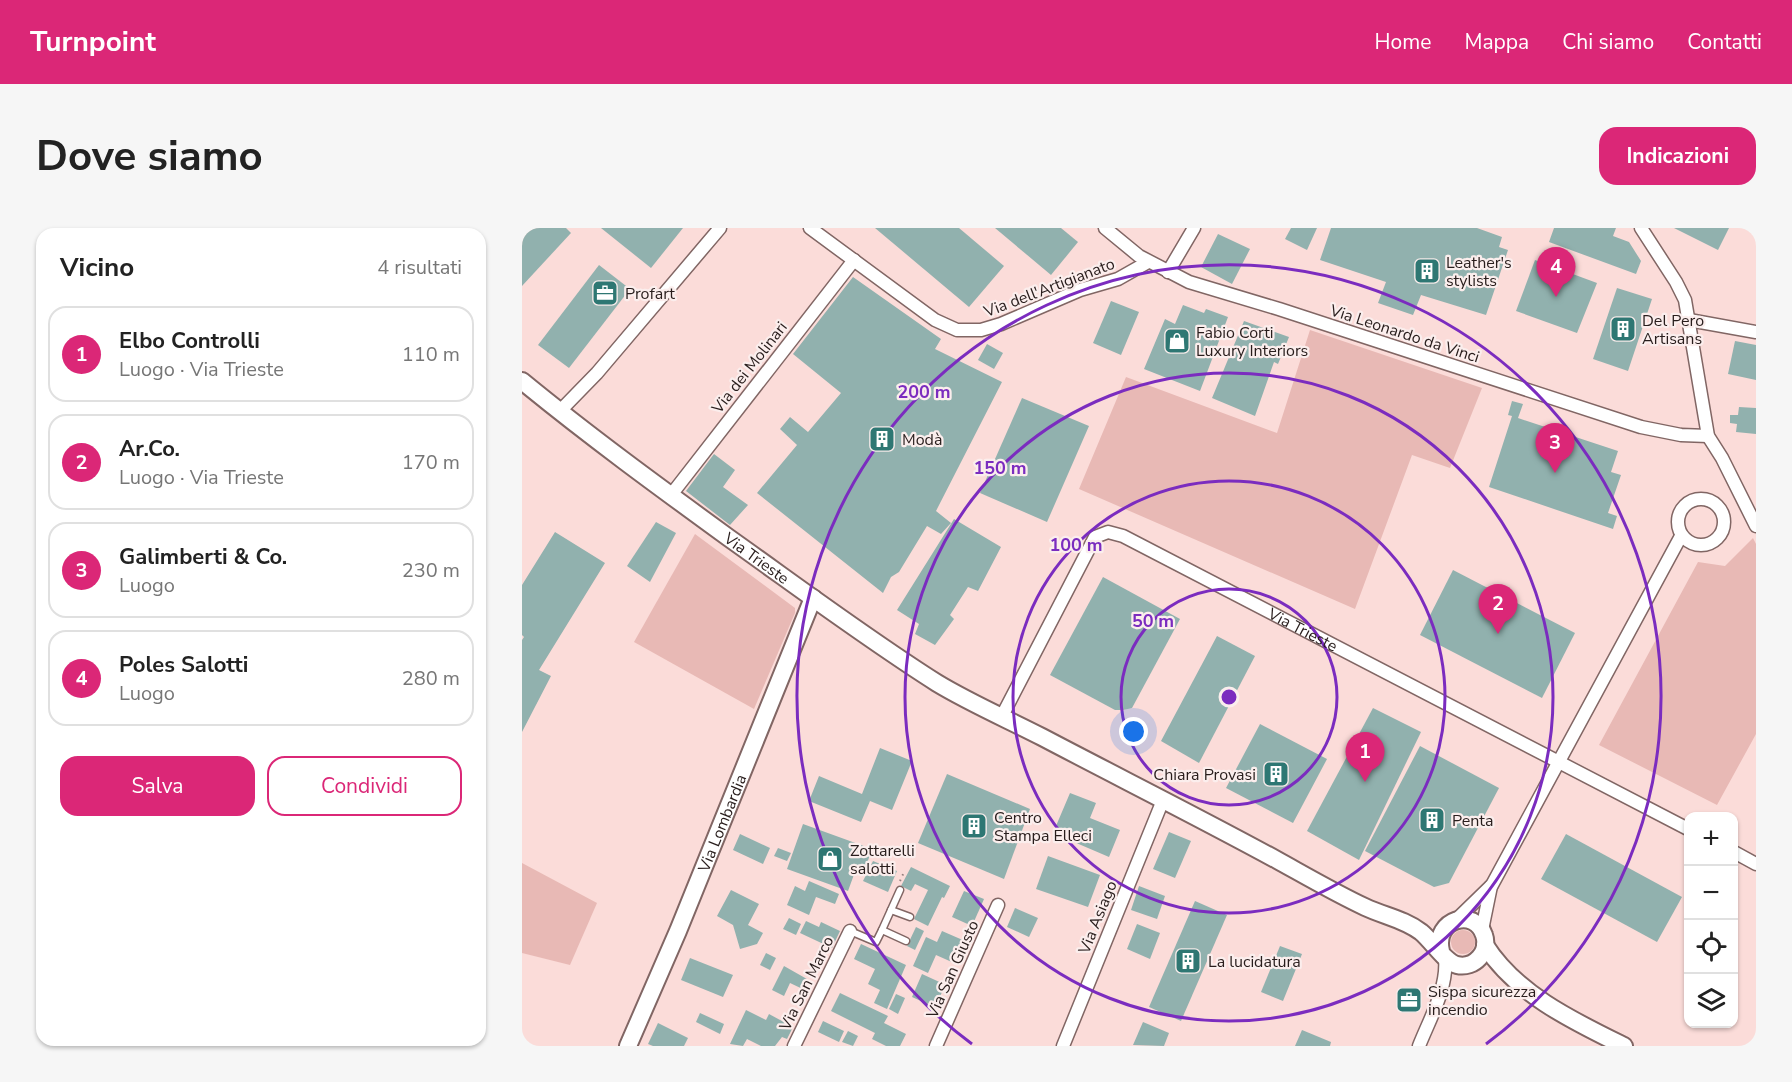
<!DOCTYPE html>
<html lang="it">
<head>
<meta charset="utf-8">
<style>
  :root { --surface:#fff; --page:#f6f6f6; --text:#222; --muted:#767676; --line:#e0e0e0; --accent:#db2777 }
  body { margin:0; font-family:"Nunito Sans",sans-serif; background:var(--page); color:var(--text) }
  .controls { position:absolute; right:18px; bottom:18px; display:grid; overflow:hidden; border-radius:12px; box-shadow:0 2px 4px #0004 }
  .controls button { width:54px; height:54px; display:grid; place-items:center; padding:0; border:0; border-bottom:2px solid var(--line); background:var(--surface); color:var(--text); font:30px sans-serif }
  .you { position:absolute; left:612px; top:504px; width:21px; height:21px; margin:-15px; border:4px solid #fff; border-radius:50%; background:#1a73e8; box-shadow:0 0 0 9px #1a73e833 }
  .badge { display:grid; place-items:center; width:39px; height:39px; border-radius:50%; background:var(--accent); color:#fff; font-size:20px; font-weight:700 }
  .pin { position:absolute; translate:-50% -50px; filter:drop-shadow(0 2px 3px #0008) }
  .pin::after { content:''; position:absolute; top:32px; width:21px; height:18px; background:inherit; clip-path:polygon(0 0,100% 0,50% 100%) }
  .list { margin:0; padding:0; list-style:none }
  h2 { display:flex; justify-content:space-between; align-items:center; height:78px; margin:0; padding:0 24px; font-size:26px }
  h2 small { font-size:20px; font-weight:400; color:var(--muted) }
  .list li { display:grid; grid-template-columns:39px 1fr auto; gap:18px; align-items:center; box-sizing:border-box; height:96px; margin:0 12px 12px; padding:0 12px; border:2px solid var(--line); border-radius:18px }
  .list b { display:block; font-size:22px; white-space:nowrap }
  .list p { margin:0; font-size:20px; white-space:nowrap; color:var(--muted) }
  .list em { font-size:20px; font-style:normal; color:var(--muted) }
  .actions { display:flex; gap:12px; padding:18px 24px }
  .actions a { flex:1; padding:14px 0; border:2px solid var(--accent); border-radius:18px; text-align:center; font-size:21px; color:var(--accent) }
  .actions .main { background:var(--accent); color:#fff }
  .icon { flex:none; width:33px; height:33px; fill:none; stroke:currentColor; stroke-width:2; stroke-linecap:round; stroke-linejoin:round }
  .map { position:relative; flex:none; width:1234px; height:818px; overflow:hidden; border-radius:18px }
  header { display:flex; align-items:center; gap:36px; box-sizing:border-box; height:84px; padding:0 30px; background:var(--accent); color:#fff }
  header strong { font-size:28px }
  nav { display:flex; gap:33px; margin-inline-start:auto; font-size:21px }
  .intro { display:flex; align-items:center; justify-content:space-between; box-sizing:border-box; height:144px; padding:0 36px }
  h1 { margin:0; font-size:42px }
  .button { padding:15px 27px; border-radius:18px; background:var(--accent); color:#fff; font-size:21px; font-weight:700 }
  main { display:flex; gap:36px; padding:0 36px }
  aside { flex:1; background:var(--surface); border-radius:18px; box-shadow:0 2px 4px #0004 }
  .map>svg:first-child { display:block }
  .green { fill:#e8b9b5 }
  .building { fill:#91b1ae }
  .lines { fill:none; stroke-linecap:round; stroke-linejoin:round }
  .lane-casing { stroke:#816664; stroke-width:9 }
  .street-casing { stroke:#816664; stroke-width:15 }
  .secondary-casing { stroke:#816664; stroke-width:20 }
  .path { stroke:#947f7d; stroke-width:2; stroke-dasharray:1.5 4.5; stroke-linecap:butt }
  .lane { stroke:#fff; stroke-width:6 }
  .street { stroke:#fff; stroke-width:12 }
  .secondary { stroke:#fff; stroke-width:16 }
  .ring { fill:none; stroke:#7b2cbf; stroke-width:3 }
  .labels { text-anchor:middle; stroke-width:4.5; stroke-linejoin:round; paint-order:stroke }
  .poi-label { font-size:16px; fill:#281d1c; stroke:#fbeeed; text-anchor:start }
  .street-label { font-size:16px; fill:#281d1c; stroke:#fbeeed }
  .centre { fill:#7b2cbf; stroke:#fbeeed; stroke-width:3 }
  .ring-label { font-size:18px; text-anchor:middle; font-weight:bold; fill:#7b2cbf; stroke:#fbeeed; stroke-width:4.5; stroke-linejoin:round; paint-order:stroke }
</style>
</head>
<body>
<header>
<strong>Turnpoint</strong>
<nav><a>Home</a><a>Mappa</a><a>Chi siamo</a><a>Contatti</a></nav>
</header>
<div class="intro"><h1>Dove siamo</h1><a class="button">Indicazioni</a></div>
<main>
<aside>
<h2>Vicino<small>4 risultati</small></h2>
<ul class="list">
<li><span class="badge">1</span><div><b>Elbo Controlli</b><p>Luogo · Via Trieste</p></div><em>110 m</em></li>
<li><span class="badge">2</span><div><b>Ar.Co.</b><p>Luogo · Via Trieste</p></div><em>170 m</em></li>
<li><span class="badge">3</span><div><b>Galimberti &amp; Co.</b><p>Luogo</p></div><em>230 m</em></li>
<li><span class="badge">4</span><div><b>Poles Salotti</b><p>Luogo</p></div><em>280 m</em></li>
</ul>
<div class="actions"><a class="main">Salva</a><a>Condividi</a></div>
</aside>
<div class="map">
<svg width="1234" height="818" viewBox="0 0 1234 818">
  <rect width="100%" height="100%" fill="#fbdcd9"/>
  <g class="green">
    <polygon points="788,102 960,160 928,240 890,227 833,381 557,261 604,149 755,205"/>
    <polygon points="173,306 273,380 273,385 232,481 112,414"/>
    <polygon points="1231,310 1234,316 1234,506 1195,577 1077,517 1176,334 1203,338"/>
    <polygon points="0,635 75,675 48,737 0,725"/>
    <circle cx="941" cy="714" r="12"/>
  </g>
  <g class="building">
    <polygon points="6,0 44,0 49,5 0,58 0,7"/>
    <polygon points="79,0 161,0 129,40"/>
    <polygon points="353,0 437,0 482,38 447,79"/>
    <polygon points="473,0 539,0 556,14 529,47"/>
    <polygon points="769,0 795,0 785,22 763,11"/>
    <polygon points="809,0 955,0 980,9 977,19 986,22 964,87 899,67 891,87 856,75 864,54 798,32"/>
    <polygon points="1032,0 1094,0 1091,8 1107,14 1119,33 1114,46 1027,14"/>
    <polygon points="1152,0 1207,0 1196,22"/>
    <polygon points="696,6 728,21 710,56 679,39"/>
    <polygon points="1013,32 1075,55 1055,105 994,83"/>
    <polygon points="77,37 108,61 47,140 16,117"/>
    <polygon points="331,49 419,111 413,121 480,154 414,283 429,295 419,306 405,298 377,344 369,349 361,365 235,265 275,217 258,201 268,189 286,204 319,165 271,126"/>
    <polygon points="1095,60 1130,71 1106,143 1071,131"/>
    <polygon points="589,73 617,84 599,127 571,115"/>
    <polygon points="661,77 682,85 684,81 706,89 678,163 622,141 643,91 653,96"/>
    <polygon points="722,93 767,109 756,136 752,134 733,188 690,170"/>
    <polygon points="1213,113 1234,117 1234,152 1206,146"/>
    <polygon points="465,116 481,125 472,141 456,132"/>
    <polygon points="500,170 567,198 525,294 458,265"/>
    <polygon points="990,173 1001,176 996,190 1096,223 1089,244 1099,247 1086,285 1095,288 1091,301 967,259 990,188 986,187"/>
    <polygon points="1217,179 1234,180 1234,206 1214,204 1215,196 1208,195 1208,187 1216,187"/>
    <polygon points="192,226 213,242 201,259 226,277 208,297 164,263"/>
    <polygon points="432,291 479,319 456,363 446,359 428,387 432,391 413,417 393,406 397,396 375,382"/>
    <polygon points="134,294 154,305 128,354 105,338"/>
    <polygon points="33,304 83,335 17,442 29,448 0,504 0,412 2,409 0,407 0,357"/>
    <polygon points="931,342 1053,405 1020,470 898,407"/>
    <polygon points="581,349 658,391 610,480 601,482 593,482 528,447"/>
    <polygon points="695,408 733,428 677,535 639,513"/>
    <polygon points="851,480 899,504 837,632 785,603"/>
    <polygon points="738,496 805,531 771,595 704,560"/>
    <polygon points="898,518 977,560 927,655 912,659 843,623"/>
    <polygon points="358,520 390,533 370,582 348,573 339,594 287,573 297,548 340,566"/>
    <polygon points="425,546 508,581 482,651 396,615"/>
    <polygon points="548,565 574,575 568,590 598,602 587,629 531,605"/>
    <polygon points="281,596 350,621 342,644 334,641 326,663 265,641"/>
    <polygon points="647,604 669,613 653,650 631,641"/>
    <polygon points="218,606 248,620 241,636 211,622"/>
    <polygon points="1044,606 1160,669 1135,714 1019,651"/>
    <polygon points="256,620 269,625 265,633 252,628"/>
    <polygon points="526,628 578,647 566,679 514,661"/>
    <polygon points="351,633 375,643 366,664 341,653"/>
    <polygon points="389,639 428,658 422,670 420,669 406,698 392,691 406,662 393,656 389,663 379,658"/>
    <polygon points="287,653 317,666 313,676 294,669 287,687 265,677 273,658 283,663"/>
    <polygon points="617,658 643,668 635,691 609,682"/>
    <polygon points="209,662 237,676 226,697 241,705 235,716 218,721 211,697 195,688"/>
    <polygon points="442,663 462,671 450,698 430,689"/>
    <polygon points="673,673 705,687 659,793 627,779"/>
    <polygon points="493,680 516,690 507,709 485,699"/>
    <polygon points="267,690 279,696 274,707 261,701"/>
    <polygon points="284,693 297,699 299,694 318,703 310,720 278,705"/>
    <polygon points="615,696 638,705 628,731 605,721"/>
    <polygon points="394,699 402,703 393,722 385,718"/>
    <polygon points="420,703 443,713 432,735 414,727 406,745 391,738 404,709 415,714"/>
    <polygon points="339,716 384,737 365,781 352,775 358,762 346,756 353,741 332,731"/>
    <polygon points="758,718 780,726 761,773 739,764"/>
    <polygon points="244,725 254,730 248,742 238,737"/>
    <polygon points="168,730 211,747 201,769 159,752"/>
    <polygon points="262,738 292,755 287,764 268,755 262,768 250,762"/>
    <polygon points="400,746 424,757 418,768 415,767 410,778 390,769"/>
    <polygon points="318,765 366,788 362,795 384,806 378,818 364,818 350,811 353,805 309,783"/>
    <polygon points="374,766 383,770 376,786 367,781"/>
    <polygon points="224,782 244,792 247,786 271,799 265,811 260,809 253,818 239,818 225,811 221,818 208,816"/>
    <polygon points="178,785 202,796 198,806 174,794"/>
    <polygon points="301,793 322,803 317,814 296,804"/>
    <polygon points="621,794 647,805 642,818 611,817"/>
    <polygon points="136,795 166,810 162,818 131,818 126,816"/>
    <polygon points="780,802 809,814 808,818 773,818"/>
    <polygon points="326,803 336,808 331,818 320,814"/>
  </g>
  <g class="lines">
    <g class="lane-casing">
      <g id="lane">
        <polyline points="369,682 378,662"/>
        <polyline points="360,702 369,682 388,689"/>
        <polyline points="328,703 354,714 360,702 384,713"/>
      </g>
    </g>
    <g class="street-casing">
      <g id="street">
        <polyline points="288,0 413,92 435,102 459,102 479,96 558,62 596,51 626,34"/>
        <polyline points="583,0 617,28 667,54 757,81 1119,199 1159,207 1186,208"/>
        <polyline points="1119,0 1154,54 1163,72 1186,208 1200,230 1234,298"/>
        <polyline points="646,44 672,0"/>
        <polyline points="1167,92 1234,104"/>
        <polyline points="37,184 75,145 198,0"/>
        <polyline points="149,267 332,32"/>
        <circle cx="1179" cy="294" r="23"/>
        <path id="s1" d="M480,488l93,-179 13,-5 15,4 565,293"/>
        <polyline points="1212,624 1234,636"/>
        <polyline points="934,692 970,657 1159,308"/>
        <polyline points="960,702 969,658"/>
        <polyline points="272,818 328,703"/>
        <polyline points="414,818 476,677"/>
        <polyline points="541,818 641,572"/>
        <path d="M897,818c11,-28 29,-58 26,-88"/>
      </g>
    </g>
    <g class="secondary-casing">
      <g id="secondary">
        <path id="s2" d="M0,153c67,55 137,106 207,157 69,49 137,100 208,145 33,20 70,36 105,54 78,41 158,81 235,123 29,16 58,33 88,47 19,9 39,12 56,25 11,9 24,30 36,33 17,4 33,-13 27,-30 -9,-28 -51,-16 -43,16"/>
        <path d="M963,717c31,49 88,76 139,101"/>
        <path id="s3" d="M106,818l50,-115 135,-333"/>
      </g>
    </g>
    <polyline class="path" points="378,653 382,644"/>
    <use href="#lane" class="lane"/>
    <use href="#street" class="street"/>
    <use href="#secondary" class="secondary"/>
  </g>
  <g class="ring">
    <circle cx="707" cy="469" r="108"/>
    <circle cx="707" cy="469" r="216"/>
    <circle cx="707" cy="469" r="324"/>
    <path d="M450 816A432 432 0 1 1 964 816"/>
  </g>
  <defs>
    <g id="building-square" transform="scale(1.35)"><rect x="-9" y="-9" width="18" height="18" rx="4" fill="#2e7773" stroke="#fbeeed"/><path d="M-4-6H4V6H1V3H-1V6H-4ZM-2.5-4.3h1.7v1.8h-1.7ZM.8-4.3h1.7v1.8H.8ZM-2.5-1h1.7V.8h-1.7ZM.8-1h1.7V.8H.8Z" fill="#fff"/></g>
    <g id="office-square" transform="scale(1.35)"><rect x="-9" y="-9" width="18" height="18" rx="4" fill="#2e7773" stroke="#fbeeed"/><path d="M-6-3h4V-5.5h4V-3h4V5H-6ZM-1-4.5V-3h2v-1.5ZM-6 0V1H6V0Z" fill="#fff"/></g>
    <g id="shop-square" transform="scale(1.35)"><rect x="-9" y="-9" width="18" height="18" rx="4" fill="#2e7773" stroke="#fbeeed"/><path d="M-5-2.5h2.3a2.7 3.5 0 0 1 5.4 0H5L5.5 6h-11ZM-1.5-2.5h3a1.5 2.3 0 0 0-3 0Z" fill="#fff"/></g>
  </defs>
  <g fill-rule="evenodd">
    <use href="#building-square" x="905" y="43"/>
    <use href="#office-square" x="83" y="65"/>
    <use href="#building-square" x="1101" y="101"/>
    <use href="#shop-square" x="655" y="113"/>
    <use href="#building-square" x="360" y="211"/>
    <use href="#building-square" x="754" y="546"/>
    <use href="#building-square" x="910" y="592"/>
    <use href="#building-square" x="452" y="598"/>
    <use href="#shop-square" x="308" y="631"/>
    <use href="#building-square" x="666" y="733"/>
    <use href="#office-square" x="887" y="772"/>
  </g>
  <g class="labels">
    <g class="poi-label">
      <text x="924" y="40">Leather's<tspan x="924" dy="18">stylists</tspan></text>
      <text x="103" y="71">Profart</text>
      <text x="1120" y="98">Del Pero<tspan x="1120" dy="18">Artisans</tspan></text>
      <text x="674" y="110">Fabio Corti<tspan x="674" dy="18">Luxury Interiors</tspan></text>
      <text x="380" y="217">Modà</text>
      <text x="734" y="552" text-anchor="end">Chiara Provasi</text>
      <text x="472" y="595">Centro<tspan x="472" dy="18">Stampa Elleci</tspan></text>
      <text x="930" y="598">Penta</text>
      <text x="328" y="628">Zottarelli<tspan x="328" dy="18">salotti</tspan></text>
      <text x="686" y="739">La lucidatura</text>
      <text x="906" y="769">Sispa sicurezza<tspan x="906" dy="18">incendio</tspan></text>
    </g>
    <g class="street-label">
      <text transform="translate(527 59) rotate(-21)" y="6">Via dell'Artigianato</text>
      <text transform="translate(883 105) rotate(18)" y="6">Via Leonardo da Vinci</text>
      <text transform="translate(227 139) rotate(-52)" y="6">Via dei Molinari</text>
      <text dy="6" stroke="none"><textPath href="#s2" startOffset="294">Via Trieste</textPath></text>
      <text dy="6" stroke="none"><textPath href="#s1" startOffset="434">Via Trieste</textPath></text>
      <text dy="6" stroke="none"><textPath href="#s3" startOffset="242">Via Lombardia</textPath></text>
      <text transform="translate(575 689) rotate(-68)" y="6">Via Asiago</text>
      <text transform="translate(430 741) rotate(-66)" y="6">Via San Giusto</text>
      <text transform="translate(284 755) rotate(-64)" y="6">Via San Marco</text>
    </g>
  </g>
  <circle cx="707" cy="469" r="9" class="centre"/>
  <g class="ring-label">
    <text x="402" y="170">200 m</text>
    <text x="478" y="246">150 m</text>
    <text x="554" y="323">100 m</text>
    <text x="631" y="399">50 m</text>
  </g>
</svg>
<div class="controls">
<button>+</button>
<button>−</button>
<button><svg class="icon" aria-label="locate" viewBox="0 0 24 24"><circle cx="12" cy="12" r="6"/><path d="M12 2v4M12 18v4M2 12h4M18 12h4"/></svg></button>
<button><svg class="icon" aria-label="layers" viewBox="0 0 24 24"><path d="M12 4l9 5-9 5-9-5zM3 14l9 5 9-5"/></svg></button>
</div>
<div class="you"></div>
<div class="pin badge" style="left:843px;top:554px">1</div>
<div class="pin badge" style="left:976px;top:406px">2</div>
<div class="pin badge" style="left:1033px;top:245px">3</div>
<div class="pin badge" style="left:1034px;top:69px">4</div>
</div>
</main>
</body>
</html>
